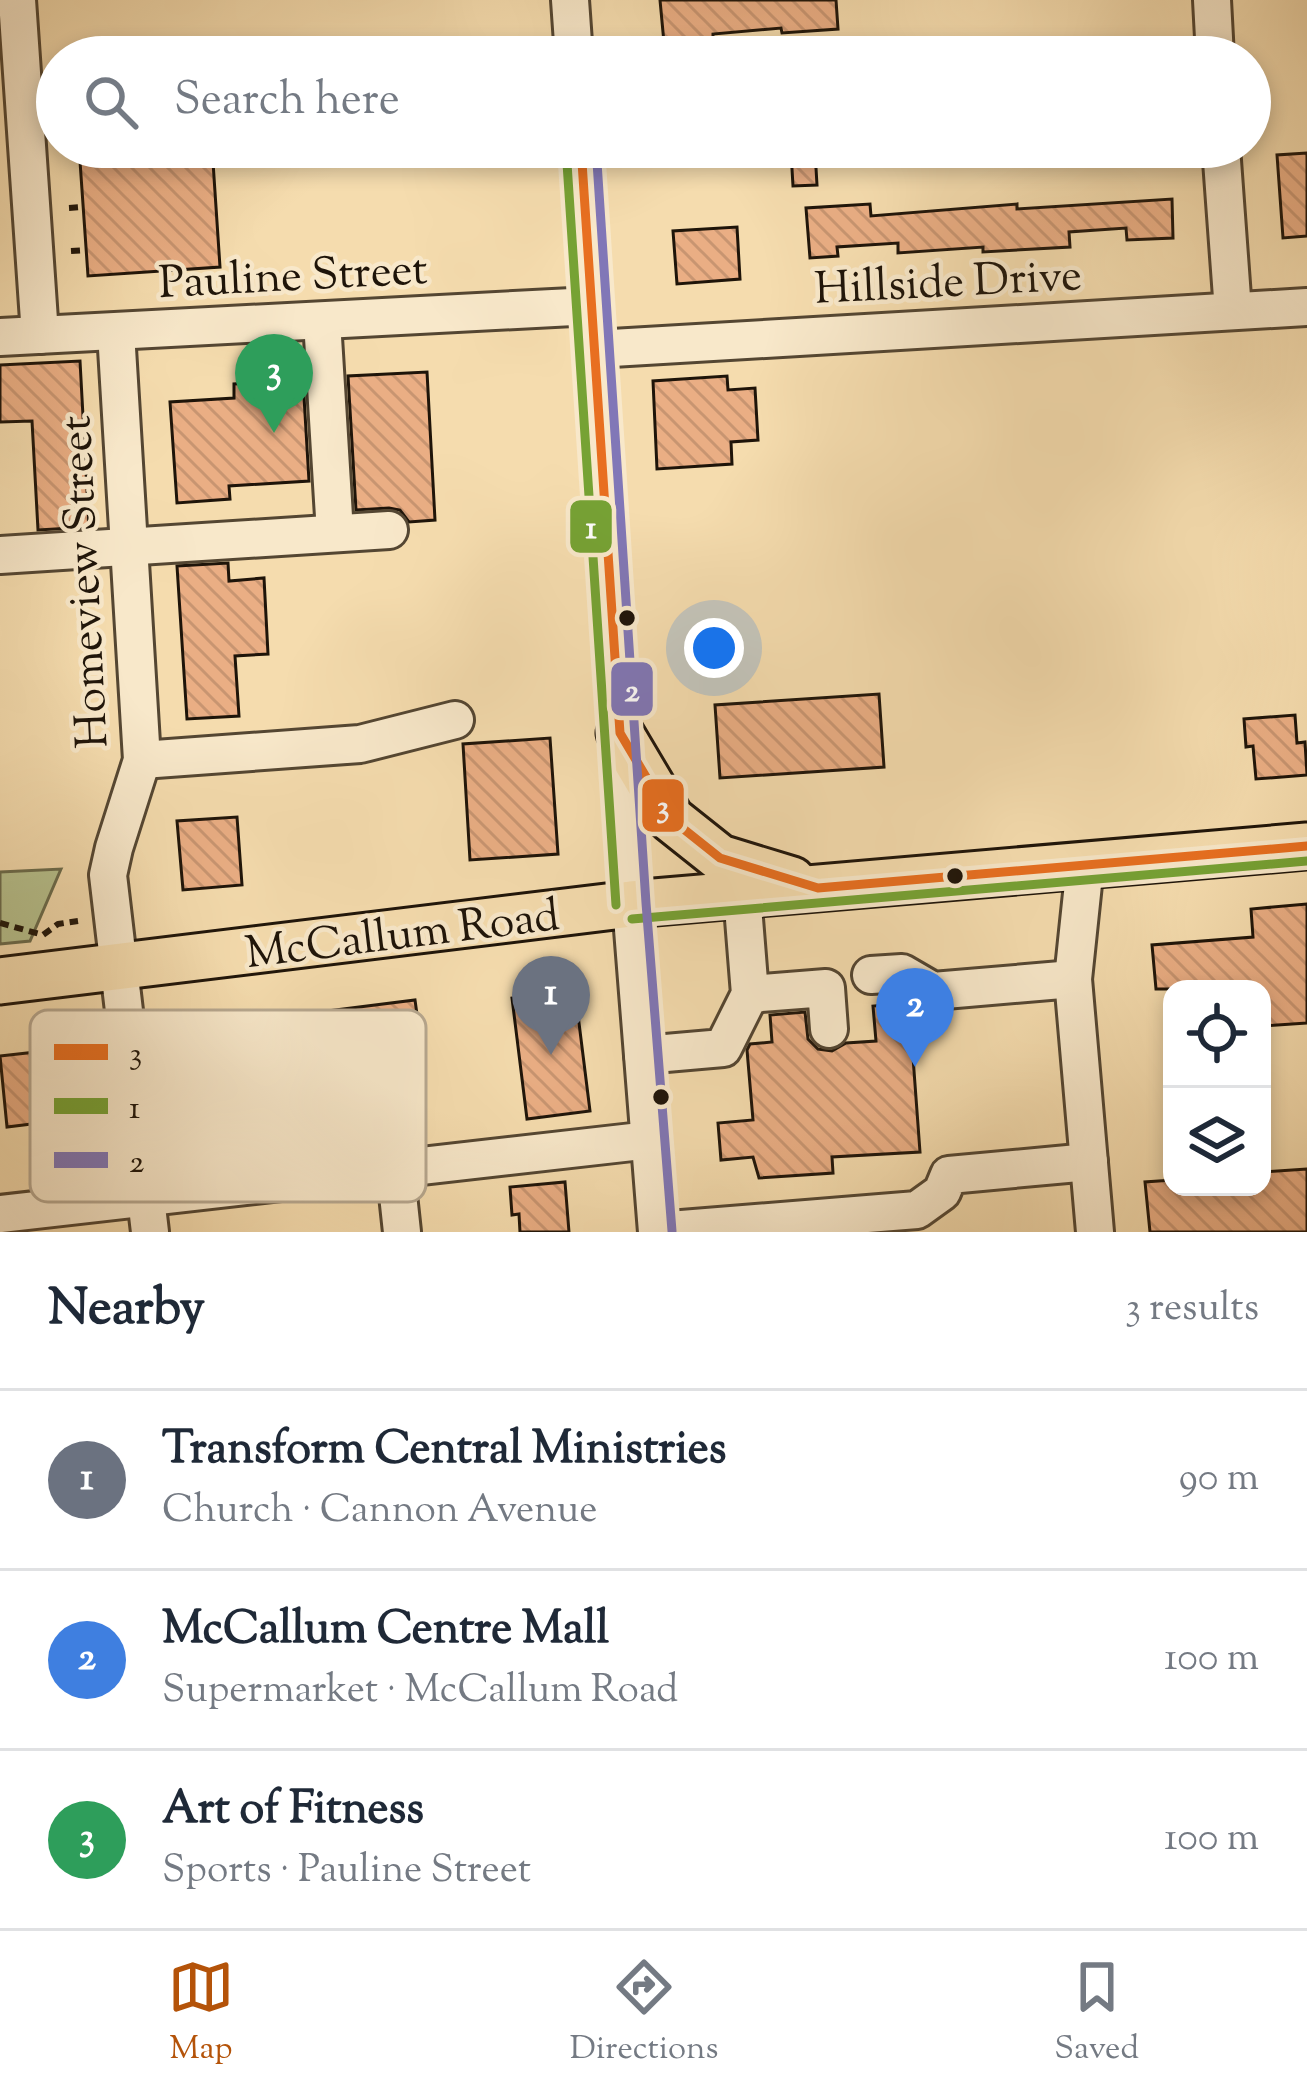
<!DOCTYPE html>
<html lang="en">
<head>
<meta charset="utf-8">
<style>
	body { margin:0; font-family:"Sorts Mill Goudy",serif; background:#f2f2f3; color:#1f2937 }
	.controls { position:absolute; right:36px; bottom:36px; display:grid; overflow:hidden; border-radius:24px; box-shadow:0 6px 18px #0003 }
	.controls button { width:108px; height:108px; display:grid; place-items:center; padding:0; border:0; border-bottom:3px solid #e0e1e3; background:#fff; color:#1f2937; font:60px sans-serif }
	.you { position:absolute; left:714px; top:648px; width:42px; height:42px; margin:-30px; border:9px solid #fff; border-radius:50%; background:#1a73e8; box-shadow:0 0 0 18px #1a73e833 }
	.badge { display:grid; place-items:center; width:78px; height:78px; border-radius:50%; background:#b45309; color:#fff; font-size:39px; font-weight:700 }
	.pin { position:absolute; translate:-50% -99px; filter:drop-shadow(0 3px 6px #0008) }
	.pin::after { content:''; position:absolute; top:63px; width:42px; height:36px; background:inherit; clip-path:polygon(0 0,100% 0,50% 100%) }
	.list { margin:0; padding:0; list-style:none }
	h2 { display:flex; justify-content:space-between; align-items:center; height:156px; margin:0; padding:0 48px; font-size:51px }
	h2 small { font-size:39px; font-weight:400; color:#747a83 }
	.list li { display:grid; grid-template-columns:78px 1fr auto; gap:36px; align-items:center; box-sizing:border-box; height:180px; padding:0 48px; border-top:3px solid #e0e1e3 }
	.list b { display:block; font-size:45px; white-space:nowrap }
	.list p { margin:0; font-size:39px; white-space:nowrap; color:#747a83 }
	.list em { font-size:39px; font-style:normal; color:#747a83 }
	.icon { flex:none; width:66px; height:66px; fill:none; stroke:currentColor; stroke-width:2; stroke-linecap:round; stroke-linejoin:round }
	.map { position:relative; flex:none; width:1307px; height:1232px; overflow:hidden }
	.search { position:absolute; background:#fff; box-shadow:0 6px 18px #0003; left:36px; right:36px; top:36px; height:132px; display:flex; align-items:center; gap:30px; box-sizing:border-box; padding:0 42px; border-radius:66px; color:#747a83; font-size:45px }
	.sheet { height:696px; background:#fff }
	nav { display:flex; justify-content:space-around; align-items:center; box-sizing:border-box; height:168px; border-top:3px solid #e0e1e3; background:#fff; font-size:33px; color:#747a83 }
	nav a { display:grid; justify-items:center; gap:6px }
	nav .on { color:#b45309 }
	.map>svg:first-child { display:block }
	.green { fill:#b7c28e; stroke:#6a6b4c; stroke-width:3 }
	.building { fill:url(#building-back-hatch); stroke:#1e1409; stroke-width:3 }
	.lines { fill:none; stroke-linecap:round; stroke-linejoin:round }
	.minor-casing { stroke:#544632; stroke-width:42 }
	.major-casing { stroke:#1e1409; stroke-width:51 }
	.path { stroke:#1e1409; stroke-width:6; stroke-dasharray:9 6; stroke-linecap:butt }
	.minor { stroke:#f8e8ca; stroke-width:36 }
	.major { stroke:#f5dcae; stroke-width:45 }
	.bus-1-casing { stroke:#f8e8ca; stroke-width:18 }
	.bus-2-casing { stroke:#f8e8ca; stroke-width:18 }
	.bus-3-casing { stroke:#f8e8ca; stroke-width:18 }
	.bus-1 { stroke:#e86f20; stroke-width:9 }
	.bus-2 { stroke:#76a234; stroke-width:9 }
	.bus-3 { stroke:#8177b7; stroke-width:9 }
	.bus-dot { fill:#1e1409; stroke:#f8e8ca; stroke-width:4.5 }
	.labels { text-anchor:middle; stroke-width:9; stroke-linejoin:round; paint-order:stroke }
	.street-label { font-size:45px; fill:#1e1409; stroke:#f8e8ca }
	.key { fill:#f8e8ca; stroke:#b7a890; stroke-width:3 }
	.key-label { font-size:33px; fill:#1e1409 }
	.line-badge { stroke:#f8e8ca; stroke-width:4.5 }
	.badge-label { font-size:33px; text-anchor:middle; font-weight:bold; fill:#fff }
</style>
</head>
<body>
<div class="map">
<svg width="1307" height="1232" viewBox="0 0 1307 1232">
	<defs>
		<pattern id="building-back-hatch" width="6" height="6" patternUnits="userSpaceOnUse" patternTransform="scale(3)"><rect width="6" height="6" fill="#eaae84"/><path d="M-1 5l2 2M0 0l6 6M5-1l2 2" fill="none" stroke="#c89571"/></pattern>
	</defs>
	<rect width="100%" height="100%" fill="#f5dcae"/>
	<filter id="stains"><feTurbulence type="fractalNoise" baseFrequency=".00167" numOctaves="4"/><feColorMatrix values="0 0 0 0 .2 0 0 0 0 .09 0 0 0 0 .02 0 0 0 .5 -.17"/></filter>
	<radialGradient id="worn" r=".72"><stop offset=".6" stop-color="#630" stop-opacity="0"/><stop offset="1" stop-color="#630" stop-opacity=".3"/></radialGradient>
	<polygon class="green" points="61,869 30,941 0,944 0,872"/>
	<g class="building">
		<polygon points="660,0 836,0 838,29 782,33 781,28 713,34 713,39 664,43"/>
		<polygon points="79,147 212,147 220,267 88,276"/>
		<polygon points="815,151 817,185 793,186 791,152"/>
		<polygon points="1307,153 1307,236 1283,238 1277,155"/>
		<polygon points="1172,199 1173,238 1127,240 1126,228 1069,232 1070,247 983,252 983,247 898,253 898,243 837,247 838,256 810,258 806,208 870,204 871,216 1017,204 1017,209"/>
		<polygon points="737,227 740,279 677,284 673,231"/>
		<polygon points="80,361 89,527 38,530 32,421 0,422 0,365"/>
		<polygon points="427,372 435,520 409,522 400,510 389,508 356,510 348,376"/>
		<polygon points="727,376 728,390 755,388 758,440 731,442 732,464 657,469 653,381"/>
		<polygon points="303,380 309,481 229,486 230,499 177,503 170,402 234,398 234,384"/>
		<polygon points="228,563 229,581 264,578 268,654 235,656 239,716 187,719 177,566"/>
		<polygon points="879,694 884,767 720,778 715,705"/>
		<polygon points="1295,715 1297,743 1305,742 1307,775 1256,779 1253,746 1246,747 1244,719"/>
		<polygon points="550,738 558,854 470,860 463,744"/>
		<polygon points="237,817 242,885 183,890 177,821"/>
		<polygon points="1307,904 1307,1023 1262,1026 1262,989 1156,989 1152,945 1253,937 1251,909"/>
		<polygon points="575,991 590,1111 527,1119 512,998"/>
		<polygon points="415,1000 423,1058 252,1082 255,1112 185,1121 174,1038 258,1028 256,1020"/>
		<polygon points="909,1003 920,1152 832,1157 833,1173 759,1178 753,1157 721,1160 718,1123 753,1120 747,1050 750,1044 772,1042 770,1015 805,1012 808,1039 818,1049 832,1051 846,1043 876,1041 873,1006"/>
		<polygon points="72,1048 80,1118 7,1127 0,1056"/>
		<polygon points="1307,1169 1307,1232 1150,1232 1145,1182 1172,1180 1172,1187 1262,1187 1262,1172"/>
		<polygon points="565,1182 569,1232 520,1232 519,1214 512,1215 510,1187"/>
	</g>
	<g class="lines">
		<defs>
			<g id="minor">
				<polyline points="17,0 40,335"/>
				<polyline points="570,0 574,57"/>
				<polyline points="1212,0 1215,57"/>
				<polyline points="581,147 631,904 657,1232"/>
				<polyline points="1221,147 1233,311"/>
				<polyline points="322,321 335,533"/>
				<polyline points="116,332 142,760 114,848 108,875 150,1232"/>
				<polyline points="0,337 592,306"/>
				<polyline points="595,349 1307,307"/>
				<polyline points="0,555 389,530"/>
				<polyline points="142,760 360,744 455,720"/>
				<polyline points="1085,865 1073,979 1095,1232"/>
				<polyline points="871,975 902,973 933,991 1073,979"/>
				<polyline points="750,994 826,988 829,1029"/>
				<polyline points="643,1055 723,1048 750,994 742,894"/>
				<polyline points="395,1167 402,1232"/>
				<polyline points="0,1214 650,1140"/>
				<polyline points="657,1231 917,1210 942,1192 949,1175 1089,1162"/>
			</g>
			<g id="major">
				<polyline points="620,733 671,819 720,858 792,880"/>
				<polyline points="0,981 631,904 1307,846"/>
			</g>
		</defs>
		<use href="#minor" class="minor-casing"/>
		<use href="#major" class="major-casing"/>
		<g class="path">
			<polyline points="69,208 83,207"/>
			<polyline points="71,251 86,250"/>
			<polyline points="0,923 43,935 58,924 78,921"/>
		</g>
		<use href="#minor" class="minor"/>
		<use href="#major" class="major"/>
		<defs>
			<polyline id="bus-1" points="581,147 620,733 671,819 720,858 818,888 1307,846"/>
			<g id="bus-2">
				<polyline points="566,148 616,905"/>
				<polyline points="632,919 1307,861"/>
			</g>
			<polyline id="bus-3" points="596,147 646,903 672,1231"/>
		</defs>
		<use href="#bus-1" class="bus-1-casing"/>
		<use href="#bus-2" class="bus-2-casing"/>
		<use href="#bus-3" class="bus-3-casing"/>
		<use href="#bus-1" class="bus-1"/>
		<use href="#bus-2" class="bus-2"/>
		<use href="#bus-3" class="bus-3"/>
	</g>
	<g class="bus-dot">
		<circle cx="627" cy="618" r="10"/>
		<circle cx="955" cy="876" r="10"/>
		<circle cx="661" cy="1097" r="10"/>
	</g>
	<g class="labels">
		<g class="street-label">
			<text transform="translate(293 274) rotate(-3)" y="16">Pauline Street</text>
			<text transform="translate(948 280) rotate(-3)" y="16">Hillside Drive</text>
			<text transform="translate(82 582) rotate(-93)" y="16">Homeview Street</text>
			<text transform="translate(402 932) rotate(-7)" y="16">McCallum Road</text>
		</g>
	</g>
	<rect x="30" y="1010" width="396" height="192" rx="18" class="key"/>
	<rect x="54" y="1044" width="54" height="16" fill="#e86f20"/>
	<rect x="54" y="1098" width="54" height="16" fill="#76a234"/>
	<rect x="54" y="1152" width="54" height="16" fill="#8177b7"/>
	<g class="key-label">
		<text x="129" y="1064">3</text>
		<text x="129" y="1118">1</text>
		<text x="129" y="1172">2</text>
	</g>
	<g class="line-badge">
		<rect x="568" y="498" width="46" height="57" rx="12" fill="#76a234"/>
		<rect x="609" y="660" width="46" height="58" rx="12" fill="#8177b7"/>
		<rect x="640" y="777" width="46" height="57" rx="12" fill="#e86f20"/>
	</g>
	<g class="badge-label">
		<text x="591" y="538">1</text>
		<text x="632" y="701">2</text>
		<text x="663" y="817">3</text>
	</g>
	<rect width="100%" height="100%" filter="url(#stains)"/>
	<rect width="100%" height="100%" fill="url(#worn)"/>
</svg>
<div class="controls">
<button><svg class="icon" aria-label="locate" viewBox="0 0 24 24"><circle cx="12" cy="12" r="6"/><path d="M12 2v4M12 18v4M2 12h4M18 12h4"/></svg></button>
<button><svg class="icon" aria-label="layers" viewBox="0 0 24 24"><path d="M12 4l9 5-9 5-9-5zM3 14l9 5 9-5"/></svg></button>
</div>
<div class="you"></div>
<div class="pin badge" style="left:551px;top:1055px;background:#6b7280">1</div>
<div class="pin badge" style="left:915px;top:1067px;background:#3f7fe0">2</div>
<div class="pin badge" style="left:274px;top:433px;background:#2e9e5b">3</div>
<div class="search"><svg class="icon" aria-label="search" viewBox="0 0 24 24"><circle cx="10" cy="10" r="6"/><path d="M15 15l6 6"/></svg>Search here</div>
</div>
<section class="sheet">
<h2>Nearby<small>3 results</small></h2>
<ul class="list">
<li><span class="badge" style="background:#6b7280">1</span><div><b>Transform Central Ministries</b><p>Church · Cannon Avenue</p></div><em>90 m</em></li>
<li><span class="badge" style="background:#3f7fe0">2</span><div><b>McCallum Centre Mall</b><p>Supermarket · McCallum Road</p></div><em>100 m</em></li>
<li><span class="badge" style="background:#2e9e5b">3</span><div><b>Art of Fitness</b><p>Sports · Pauline Street</p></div><em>100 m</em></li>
</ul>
</section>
<nav>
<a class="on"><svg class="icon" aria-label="map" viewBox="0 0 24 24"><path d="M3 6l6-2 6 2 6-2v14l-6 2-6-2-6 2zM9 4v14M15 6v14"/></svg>Map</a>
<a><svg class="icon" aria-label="directions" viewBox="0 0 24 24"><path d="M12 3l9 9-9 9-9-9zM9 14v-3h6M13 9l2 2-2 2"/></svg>Directions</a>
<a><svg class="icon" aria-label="saved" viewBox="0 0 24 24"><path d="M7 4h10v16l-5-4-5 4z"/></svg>Saved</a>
</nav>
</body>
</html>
